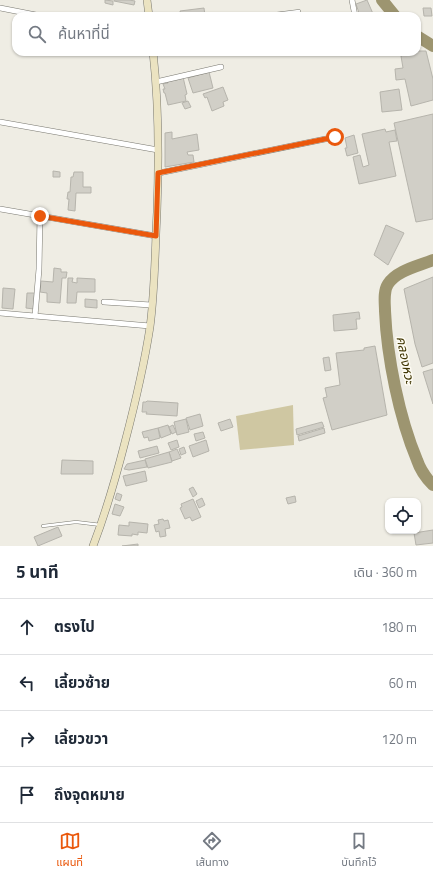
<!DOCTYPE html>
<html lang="th">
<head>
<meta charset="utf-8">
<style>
	body { margin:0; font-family:"Titillium Web","Noto Sans Thai",sans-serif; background:#f2f2f3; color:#1f2937 }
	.controls { position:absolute; right:12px; bottom:12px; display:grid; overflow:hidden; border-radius:8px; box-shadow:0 1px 3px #0004 }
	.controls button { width:36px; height:36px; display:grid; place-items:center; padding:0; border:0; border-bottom:1px solid #e0e1e3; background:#fff; color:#1f2937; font:20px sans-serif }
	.stop { position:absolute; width:12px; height:12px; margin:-9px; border:3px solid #ea580c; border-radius:50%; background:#fff }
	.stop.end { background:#ea580c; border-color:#fff; box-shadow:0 1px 4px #0008 }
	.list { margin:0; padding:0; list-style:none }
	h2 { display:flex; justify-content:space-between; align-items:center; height:52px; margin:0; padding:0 16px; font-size:17px }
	h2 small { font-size:13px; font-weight:400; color:#747a83 }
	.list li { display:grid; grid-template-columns:26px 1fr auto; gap:12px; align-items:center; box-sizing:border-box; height:56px; padding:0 16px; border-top:1px solid #e0e1e3 }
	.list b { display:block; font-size:15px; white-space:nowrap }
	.list em { font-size:13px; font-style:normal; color:#747a83 }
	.icon { flex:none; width:22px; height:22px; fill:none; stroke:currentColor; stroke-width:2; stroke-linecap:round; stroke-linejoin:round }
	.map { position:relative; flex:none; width:433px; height:546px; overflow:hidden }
	.search { position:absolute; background:#fff; box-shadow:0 1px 3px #0004; left:12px; right:12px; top:12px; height:44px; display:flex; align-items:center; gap:10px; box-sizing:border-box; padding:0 14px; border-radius:12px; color:#747a83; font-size:15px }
	.sheet { height:276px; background:#fff }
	nav { display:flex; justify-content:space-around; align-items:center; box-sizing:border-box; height:56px; border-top:1px solid #e0e1e3; background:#fff; font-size:11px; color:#747a83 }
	nav a { display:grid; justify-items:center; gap:2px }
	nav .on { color:#ea580c }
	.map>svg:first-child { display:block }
	.green { fill:#cfc7a2 }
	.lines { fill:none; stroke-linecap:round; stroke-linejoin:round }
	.river { stroke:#9d9570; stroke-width:12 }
	.building { fill:#d1cfc7; stroke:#b6b4ac }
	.lane-casing { stroke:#797870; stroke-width:3.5 }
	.street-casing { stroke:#797870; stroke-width:6 }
	.secondary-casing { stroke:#797870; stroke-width:8 }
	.lane { stroke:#fff; stroke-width:2.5 }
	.street { stroke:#fff; stroke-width:5 }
	.secondary { stroke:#ebe3c1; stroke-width:7 }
	.route { stroke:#ea580c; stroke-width:5 }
	.labels { text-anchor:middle; stroke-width:3; stroke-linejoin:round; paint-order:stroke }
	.water-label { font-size:13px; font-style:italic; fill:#403603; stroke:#fdfbf2 }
</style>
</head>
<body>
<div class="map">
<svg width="433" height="546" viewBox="0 0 433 546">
	<rect width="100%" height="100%" fill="#efede4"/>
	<polygon class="green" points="293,405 294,445 240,450 236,416"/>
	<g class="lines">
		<g class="river">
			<polyline points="382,0 395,16"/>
			<polyline points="417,36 433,46"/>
			<path d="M 433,260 C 419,266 397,270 388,284 C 383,292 385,303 385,311 C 387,357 399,417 417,460 C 420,469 426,478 433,485"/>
		</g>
	</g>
	<g class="building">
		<polygon points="105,0 113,1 113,5 105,3"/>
		<polygon points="114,0 129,0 135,1 134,5 114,1"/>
		<polygon points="367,0 374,16 360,16 356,4"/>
		<polygon points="204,8 205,16 181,16 180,11"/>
		<polygon points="423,8 431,8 432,16 424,16"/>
		<polygon points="171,13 171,16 162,16 161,14"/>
		<polygon points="417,51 426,51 433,79 433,100 411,106 405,79 396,80 395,69 403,68 401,56 410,52 417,52"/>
		<polygon points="209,72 213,88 193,93 188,78"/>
		<polygon points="183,77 187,94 185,95 186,101 168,105 165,93 164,93 163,89 165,89 163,84 168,83 167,81"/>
		<polygon points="223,87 228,100 223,102 224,106 212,111 207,97 205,98 203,94"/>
		<polygon points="399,89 402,110 382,112 380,92"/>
		<polygon points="188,101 191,107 185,109 182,103"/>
		<polygon points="433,114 433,219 416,222 394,123"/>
		<polygon points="385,129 386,132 395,130 397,141 389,142 396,176 359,184 353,157 360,155 363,167 369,165 362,134"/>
		<polygon points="172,132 172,139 197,134 199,150 187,152 188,155 193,155 194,162 165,167 165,133"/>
		<polygon points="354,135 358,153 347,156 345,148 347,148 345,138"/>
		<polygon points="53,171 60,172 60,177 53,177"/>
		<polygon points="74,172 83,172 83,187 91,187 91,193 76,193 75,211 68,210 69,199 67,199 68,192 70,192 71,177 73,177"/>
		<polygon points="386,225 404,233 388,265 374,255"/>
		<polygon points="54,268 61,269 61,272 67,272 66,278 62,278 60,303 47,302 47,293 40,292 41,281 53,282"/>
		<polygon points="433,277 433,363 422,367 415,344 404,289"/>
		<polygon points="68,278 73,278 72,282 77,283 77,278 95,279 95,292 77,292 76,303 67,303"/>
		<polygon points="3,288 15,289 13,309 2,308"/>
		<polygon points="27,293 35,293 34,309 26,308"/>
		<polygon points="85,299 97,300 97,308 85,307"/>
		<polygon points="359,312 360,319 356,319 357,329 334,331 333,315"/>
		<polygon points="375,346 387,415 332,430 323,398 327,397 325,388 340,385 336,353 364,350 364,348"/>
		<polygon points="329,357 331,370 325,371 323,358"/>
		<polygon points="433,369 433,404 423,372"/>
		<polygon points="147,401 178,403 177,416 146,414 147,412 142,412 143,402 146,402"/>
		<polygon points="200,414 203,426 190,430 186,418"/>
		<polygon points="186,419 189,432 177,435 174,422"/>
		<polygon points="230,419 233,427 221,431 218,423"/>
		<polygon points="322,422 324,427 297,435 296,429"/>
		<polygon points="168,425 171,434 161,438 158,428"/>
		<polygon points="173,425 176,432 172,434 169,427"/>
		<polygon points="158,428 160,438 149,441 148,437 144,438 142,432"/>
		<polygon points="324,428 325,433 299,441 298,436"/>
		<polygon points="203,432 205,438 196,441 194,434"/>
		<polygon points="177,440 179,447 171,450 168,443"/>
		<polygon points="206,440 209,451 193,457 189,446"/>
		<polygon points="157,446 159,453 140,458 138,451"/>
		<polygon points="184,447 186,453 181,455 179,449"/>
		<polygon points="177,449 181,458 172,461 169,452"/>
		<polygon points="169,452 172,462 148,468 145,459"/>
		<polygon points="62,460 93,461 93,474 61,474"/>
		<polygon points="145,460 147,467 129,470 124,469 127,464"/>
		<polygon points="145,471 147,481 126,486 123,476"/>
		<polygon points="193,487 197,494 193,497 189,489"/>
		<polygon points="117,493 122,495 120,501 115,499"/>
		<polygon points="295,496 296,502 288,504 286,498"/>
		<polygon points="202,498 205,505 199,508 196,501"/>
		<polygon points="193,499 201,517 192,521 190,517 185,519 180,508 182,507 181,504"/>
		<polygon points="115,504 124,507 120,516 112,514"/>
		<polygon points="163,519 164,521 168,520 170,528 165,529 166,536 160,537 159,531 156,532 154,525 159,524 158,520"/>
		<polygon points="129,522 148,524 147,533 138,532 138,535 132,534 132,536 118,535 119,525 129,526"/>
		<polygon points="58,527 62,536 38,546 34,537"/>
		<polygon points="433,530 433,543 416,545 414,533"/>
		<polygon points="138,544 138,546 122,546"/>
	</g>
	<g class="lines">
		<defs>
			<g id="lane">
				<polyline points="259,16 299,11"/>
				<polyline points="43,526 76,522 101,525"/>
			</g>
			<g id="street">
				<polyline points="352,0 355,16"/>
				<polyline points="0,8 41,16"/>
				<polyline points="156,82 221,67"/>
				<polyline points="0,122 158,150"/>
				<polyline points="159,173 335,137"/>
				<polyline points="0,209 156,236"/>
				<polyline points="104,302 151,305"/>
				<polyline points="0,313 150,326"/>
				<polyline points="35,316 39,269 40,216"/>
			</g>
			<g id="secondary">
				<polyline points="147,0 149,16"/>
				<path d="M 93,546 C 106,512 116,477 125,442 C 135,404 144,366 150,327 C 155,289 155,250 157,212 C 159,159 159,105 153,52"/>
			</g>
		</defs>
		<use href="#lane" class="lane-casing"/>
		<use href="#street" class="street-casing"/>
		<use href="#secondary" class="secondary-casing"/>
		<use href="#lane" class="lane"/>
		<use href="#street" class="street"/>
		<use href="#secondary" class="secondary"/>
	</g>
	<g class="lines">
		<polyline class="route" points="40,216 156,236 158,173 335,137"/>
	</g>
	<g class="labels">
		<g class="water-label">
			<text transform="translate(406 360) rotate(79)" y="5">คลองหวะ</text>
		</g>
	</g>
</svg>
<div class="controls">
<button><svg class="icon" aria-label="locate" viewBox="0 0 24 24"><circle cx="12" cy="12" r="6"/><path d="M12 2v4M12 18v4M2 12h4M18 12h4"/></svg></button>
</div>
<div class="stop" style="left:335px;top:137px"></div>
<div class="stop end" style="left:40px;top:216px"></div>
<div class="search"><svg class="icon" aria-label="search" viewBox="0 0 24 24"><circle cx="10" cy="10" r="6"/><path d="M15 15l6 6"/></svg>ค้นหาที่นี่</div>
</div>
<section class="sheet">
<h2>5 นาที<small>เดิน · 360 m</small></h2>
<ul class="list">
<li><svg class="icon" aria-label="ahead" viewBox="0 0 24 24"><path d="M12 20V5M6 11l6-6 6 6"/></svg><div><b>ตรงไป</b></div><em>180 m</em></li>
<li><svg class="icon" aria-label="left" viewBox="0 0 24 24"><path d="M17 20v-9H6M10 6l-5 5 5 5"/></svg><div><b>เลี้ยวซ้าย</b></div><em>60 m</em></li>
<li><svg class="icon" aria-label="right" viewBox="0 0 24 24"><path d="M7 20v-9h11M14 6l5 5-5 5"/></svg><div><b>เลี้ยวขวา</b></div><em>120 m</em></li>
<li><svg class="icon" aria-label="arrive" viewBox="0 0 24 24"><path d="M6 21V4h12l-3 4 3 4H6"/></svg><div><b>ถึงจุดหมาย</b></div></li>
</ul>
</section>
<nav>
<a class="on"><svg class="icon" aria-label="map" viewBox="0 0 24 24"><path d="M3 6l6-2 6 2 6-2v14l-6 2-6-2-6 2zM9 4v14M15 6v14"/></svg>แผนที่</a>
<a><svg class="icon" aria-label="directions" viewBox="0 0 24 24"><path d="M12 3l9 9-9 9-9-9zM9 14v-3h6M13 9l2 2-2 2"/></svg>เส้นทาง</a>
<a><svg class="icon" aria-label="saved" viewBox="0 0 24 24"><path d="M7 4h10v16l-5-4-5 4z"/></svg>บันทึกไว้</a>
</nav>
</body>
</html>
